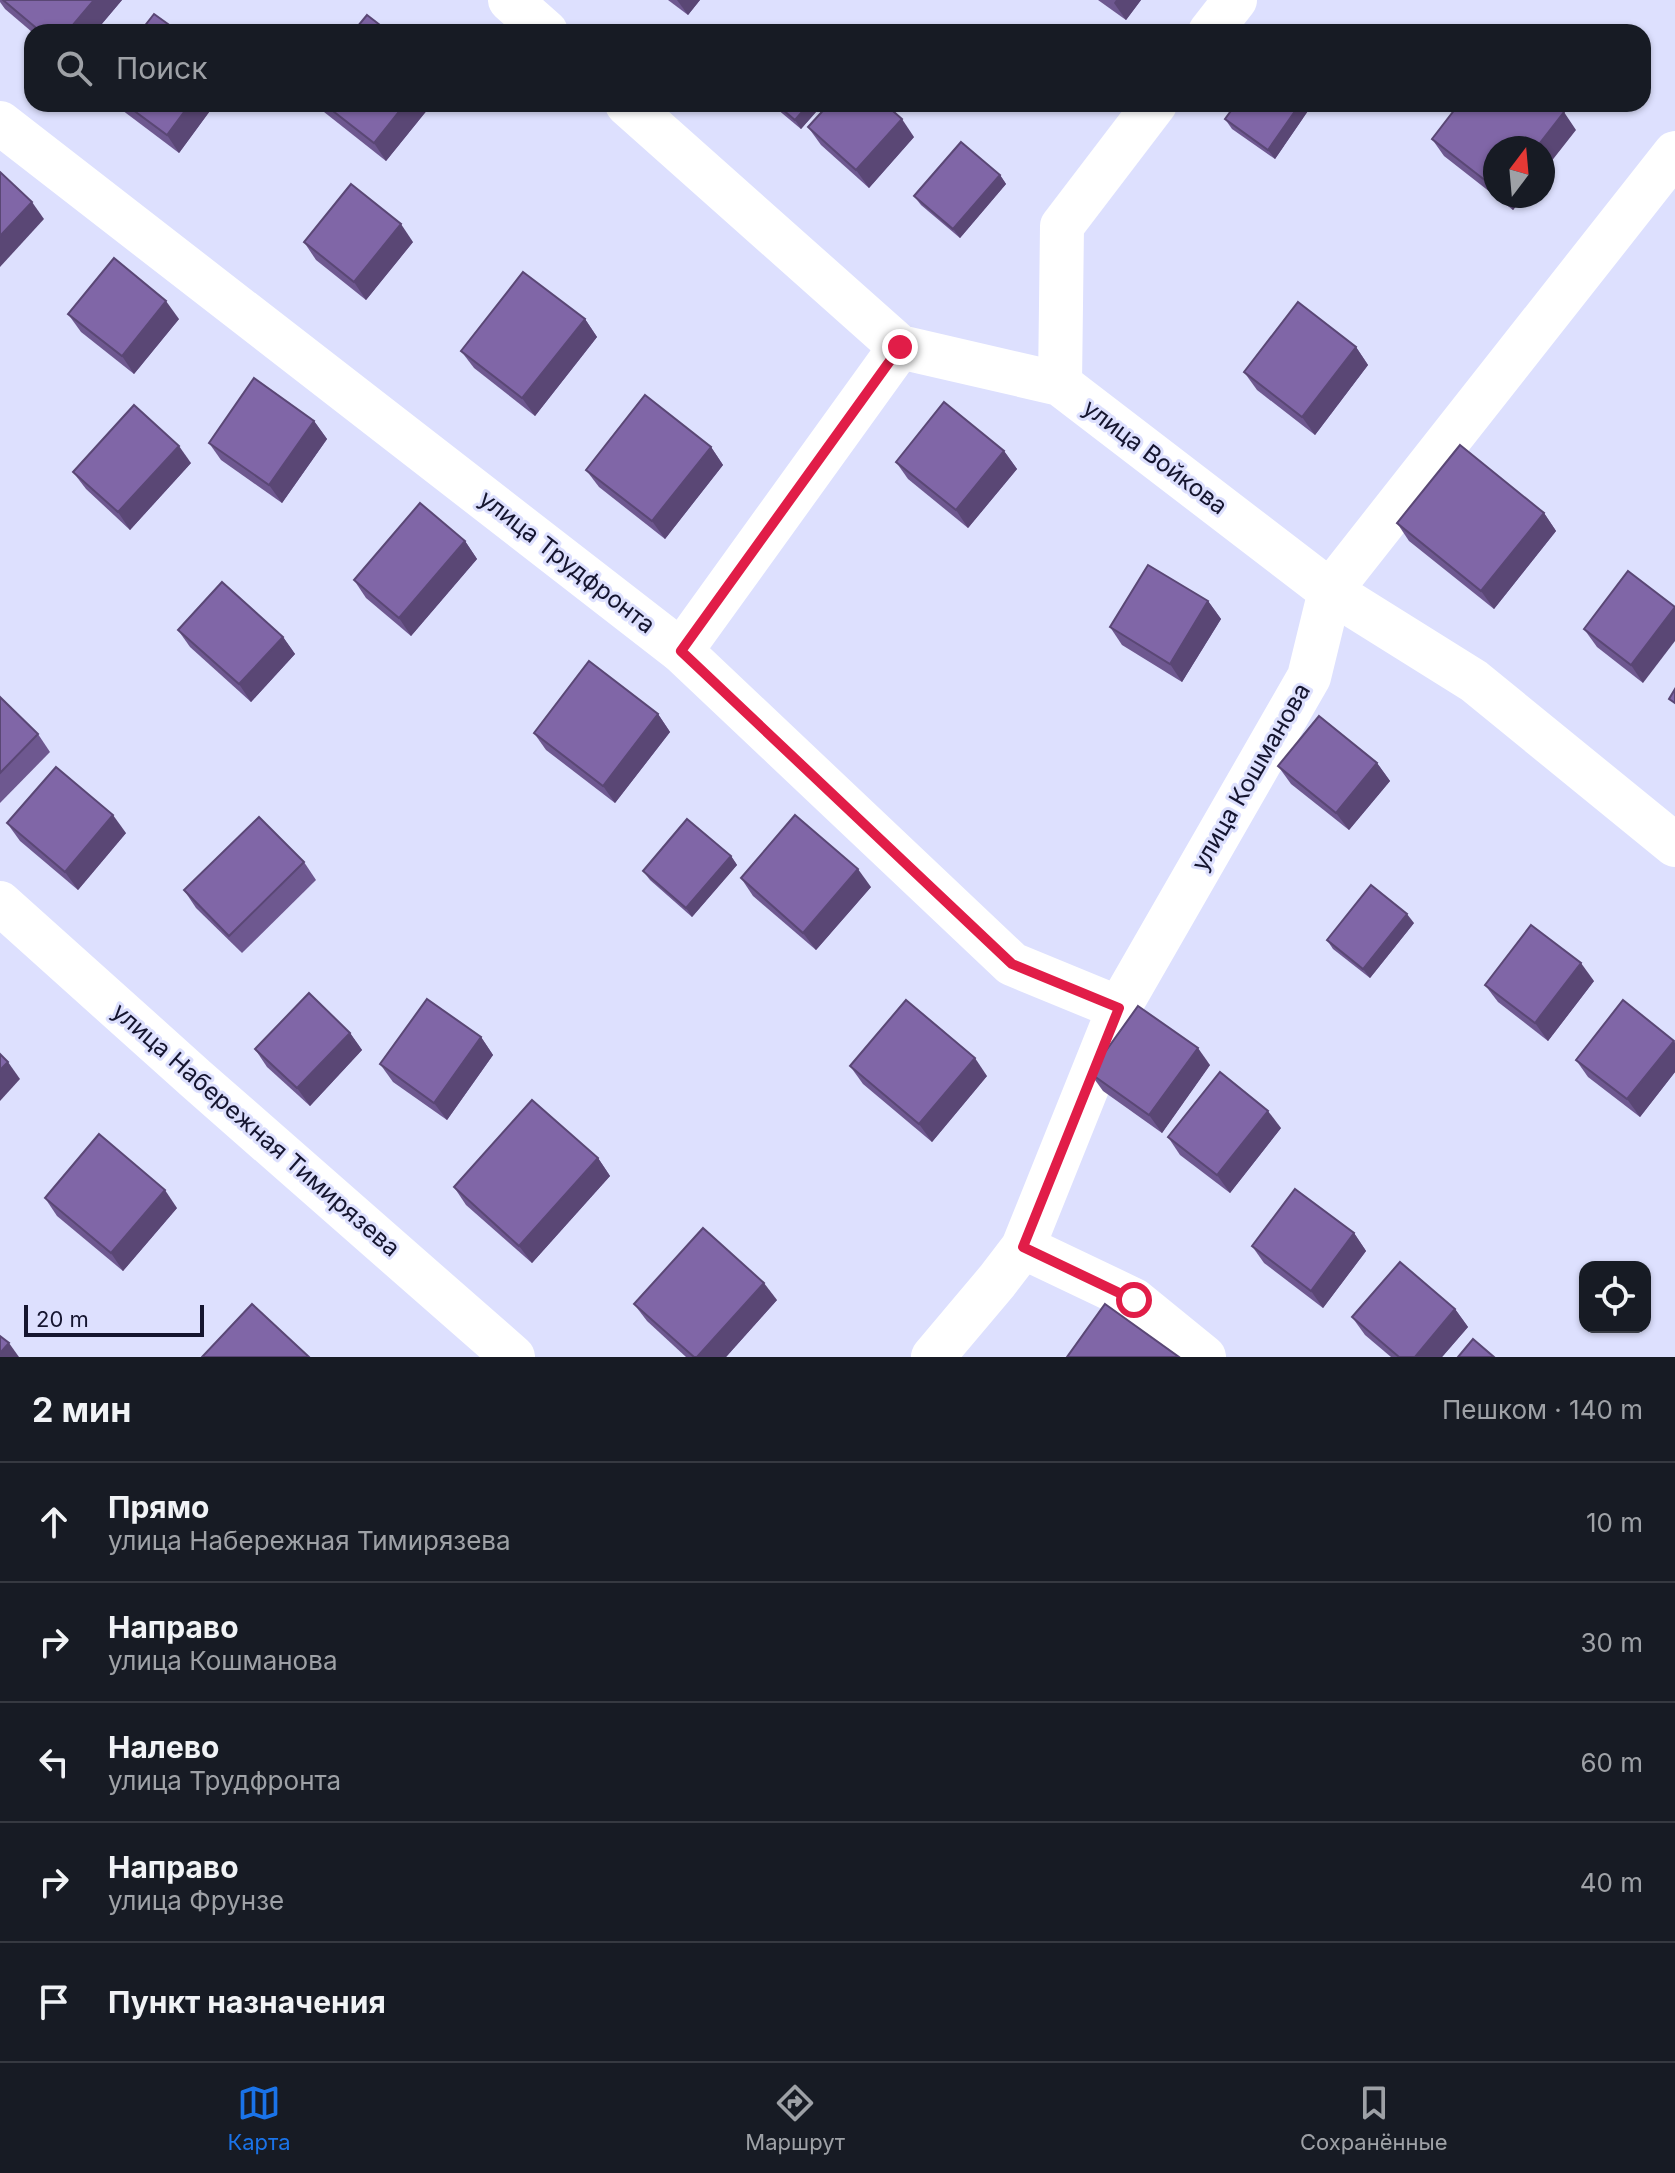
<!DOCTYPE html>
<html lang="ru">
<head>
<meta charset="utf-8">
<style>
	body { margin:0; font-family:Inter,sans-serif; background:#242831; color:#f1f3f6 }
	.controls { position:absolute; right:24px; bottom:24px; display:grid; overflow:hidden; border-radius:16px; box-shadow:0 2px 6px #0004 }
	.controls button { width:72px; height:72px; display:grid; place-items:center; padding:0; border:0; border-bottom:2px solid #363941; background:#171b24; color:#f1f3f6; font:40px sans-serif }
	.compass { position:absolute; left:1483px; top:136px; width:72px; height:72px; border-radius:50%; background:#171b24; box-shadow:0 2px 6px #0004; rotate:16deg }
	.scale { position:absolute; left:24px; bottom:20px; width:180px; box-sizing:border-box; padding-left:8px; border:4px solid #15152f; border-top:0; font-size:22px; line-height:28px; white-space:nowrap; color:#15152f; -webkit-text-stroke:6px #dde0fe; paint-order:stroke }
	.stop { position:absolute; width:24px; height:24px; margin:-18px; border:6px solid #e11d48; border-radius:50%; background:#fff }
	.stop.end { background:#e11d48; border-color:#fff; box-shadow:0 2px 8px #0008 }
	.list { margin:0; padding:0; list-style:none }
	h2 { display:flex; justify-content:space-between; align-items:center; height:104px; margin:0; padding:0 32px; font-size:34px }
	h2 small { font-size:26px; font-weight:400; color:#9ea1a6 }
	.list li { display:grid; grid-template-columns:52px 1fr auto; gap:24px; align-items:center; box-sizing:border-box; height:120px; padding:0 32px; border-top:2px solid #363941 }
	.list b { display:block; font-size:30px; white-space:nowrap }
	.list p { margin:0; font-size:26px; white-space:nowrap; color:#9ea1a6 }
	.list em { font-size:26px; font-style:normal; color:#9ea1a6 }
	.icon { flex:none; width:44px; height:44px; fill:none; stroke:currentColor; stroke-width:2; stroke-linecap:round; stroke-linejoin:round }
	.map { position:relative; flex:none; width:1675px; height:1357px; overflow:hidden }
	.search { position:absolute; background:#171b24; box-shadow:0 2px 6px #0004; left:24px; right:24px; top:24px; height:88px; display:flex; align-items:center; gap:20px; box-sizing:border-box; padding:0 28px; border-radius:24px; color:#9ea1a6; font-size:30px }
	.sheet { height:704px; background:#171b24 }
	nav { display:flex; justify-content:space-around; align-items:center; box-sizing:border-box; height:112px; border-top:2px solid #363941; background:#171b24; font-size:22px; color:#9ea1a6 }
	nav a { display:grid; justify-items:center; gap:4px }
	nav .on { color:#1a73e8 }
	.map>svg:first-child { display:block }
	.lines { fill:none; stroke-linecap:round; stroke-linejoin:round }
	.street { stroke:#fff; stroke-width:44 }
	.wall { fill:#6e5890 }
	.shaded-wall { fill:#5a4775 }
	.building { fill:#8066a7; stroke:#5a4775; stroke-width:2 }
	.route { stroke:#e11d48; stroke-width:10 }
	.labels { text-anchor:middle; stroke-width:6; stroke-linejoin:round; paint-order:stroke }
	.street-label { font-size:24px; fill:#15152f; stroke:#dde0fe }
</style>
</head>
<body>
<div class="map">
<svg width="1675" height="1357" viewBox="0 0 1675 1357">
	<rect width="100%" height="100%" fill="#dde0fe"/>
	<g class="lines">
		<g class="street">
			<polyline points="510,0 546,32"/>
			<polyline points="1210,32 1235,0"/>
			<polyline points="627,104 900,347 1060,384 1330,591 1474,681 1675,845"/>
			<polyline points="0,123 681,651 1012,964 1119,1008"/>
			<polyline points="1060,384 1062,226 1155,104"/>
			<polyline points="681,651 900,347"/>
			<polyline points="0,903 196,1079 513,1357"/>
			<polyline points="1023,1247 1134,1300 1204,1357"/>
			<polyline points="933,1357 997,1281 1023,1247 1119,1008 1309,677 1330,591 1675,153"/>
		</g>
	</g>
	<g class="wall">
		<polygon points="0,0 122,0 95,32 32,32 5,9 0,2"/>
		<polygon points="668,0 700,0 688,15"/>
		<polygon points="1098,0 1141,0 1126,20"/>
		<polygon points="114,104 215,104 179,153"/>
		<polygon points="317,104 432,104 386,161 319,108"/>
		<polygon points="771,104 823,104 801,129"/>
		<polygon points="1312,105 1275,159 1232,129 1225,119"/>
		<polygon points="808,127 914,137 869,188 821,145"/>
		<polygon points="1576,130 1495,148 1495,196 1524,196 1513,210 1444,156 1432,139"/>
		<polygon points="1000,175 1006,184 960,238 921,205 914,196"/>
		<polygon points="304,242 413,242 366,300 316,260"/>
		<polygon points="68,314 179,319 134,374 81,332"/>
		<polygon points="585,319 597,337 535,416 474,368 461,351"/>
		<polygon points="1356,347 1368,365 1315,435 1257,390 1244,372"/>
		<polygon points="314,421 327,439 282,503 221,460 209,443"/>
		<polygon points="711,447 723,465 665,539 599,487 586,470"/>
		<polygon points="1004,451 1017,469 968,528 908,479 896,462"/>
		<polygon points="191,463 130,530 86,489 73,472"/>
		<polygon points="1544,513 1556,531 1494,609 1409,541 1397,523"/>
		<polygon points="465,541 477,559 411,636 366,598 354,580"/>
		<polygon points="1628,571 1643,683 1597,647 1584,629"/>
		<polygon points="1208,601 1221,619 1182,682 1122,645 1110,627"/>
		<polygon points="178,630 283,637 295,654 251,702 190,647"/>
		<polygon points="0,697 38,734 50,752 0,803"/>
		<polygon points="658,714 670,732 615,803 546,750 534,733"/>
		<polygon points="1377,763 1390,781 1349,830 1291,784 1278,766"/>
		<polygon points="7,823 126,833 78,890 20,841"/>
		<polygon points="731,856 737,865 692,917 650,880 643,871"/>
		<polygon points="304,862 316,880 242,953 196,908 184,890"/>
		<polygon points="741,878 871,887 816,950 753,896"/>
		<polygon points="1414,923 1370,978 1333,949 1327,940"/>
		<polygon points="1594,981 1548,1041 1498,1002 1485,985"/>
		<polygon points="350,1033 362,1050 310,1106 267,1067 255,1049"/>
		<polygon points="481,1037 493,1055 447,1120 393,1082 380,1064"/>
		<polygon points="1674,1041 1675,1043 1675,1072 1640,1117 1588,1077 1576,1060"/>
		<polygon points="1210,1065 1162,1133 1103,1091 1090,1073"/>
		<polygon points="850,1066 987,1076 932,1142 863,1084"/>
		<polygon points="1281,1128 1230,1193 1180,1155 1168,1137"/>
		<polygon points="598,1158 610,1176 532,1263 466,1205 454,1187"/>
		<polygon points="45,1198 177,1208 123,1271 57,1216"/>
		<polygon points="1354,1233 1366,1251 1323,1308 1264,1263 1252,1246"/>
		<polygon points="777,1300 726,1357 686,1357 647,1321 634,1304"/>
		<polygon points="1455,1309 1468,1327 1442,1357 1391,1357 1365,1335 1352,1317"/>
	</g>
	<g class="shaded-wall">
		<polygon points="94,0 122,0 95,32 67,32"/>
		<polygon points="677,0 700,0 688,15"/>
		<polygon points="1116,0 1141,0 1126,20 1114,3"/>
		<polygon points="190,104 215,104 179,153 167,135"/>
		<polygon points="405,104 432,104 386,161 374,143"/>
		<polygon points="809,104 823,104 801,129 795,120"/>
		<polygon points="1300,104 1312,104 1312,105 1275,159 1268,150"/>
		<polygon points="1564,112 1576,130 1543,172 1543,148 1536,148"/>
		<polygon points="902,119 914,137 869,188 856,170"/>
		<polygon points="1000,175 1006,184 960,238 953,229"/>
		<polygon points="1503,196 1524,196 1513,210"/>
		<polygon points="32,202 44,219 0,267 0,236"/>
		<polygon points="401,224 413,242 366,300 354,282"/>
		<polygon points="166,301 179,319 134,374 122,356"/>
		<polygon points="585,319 597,337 535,416 522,398"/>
		<polygon points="1356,347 1368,365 1315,435 1302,417"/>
		<polygon points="314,421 327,439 282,503 269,485"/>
		<polygon points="179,446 191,463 130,530 118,512"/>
		<polygon points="711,447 723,465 665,539 652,521"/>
		<polygon points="1004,451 1017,469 968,528 956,510"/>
		<polygon points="1544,513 1556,531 1494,609 1481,591"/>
		<polygon points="465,541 477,559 411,636 399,618"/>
		<polygon points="1208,601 1221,619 1182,682 1170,664"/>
		<polygon points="1675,607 1675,641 1643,683 1631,665"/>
		<polygon points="283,637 295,654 251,702 239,684"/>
		<polygon points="658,714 670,732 615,803 603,786"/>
		<polygon points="1377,763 1390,781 1349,830 1336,813"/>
		<polygon points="113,815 126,833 78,890 65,872"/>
		<polygon points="731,856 737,865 692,917 686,908"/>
		<polygon points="858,869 871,887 816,950 803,933"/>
		<polygon points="1407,914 1414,923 1370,978 1363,969"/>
		<polygon points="1581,963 1594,981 1548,1041 1535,1023"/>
		<polygon points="350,1033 362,1050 310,1106 297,1088"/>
		<polygon points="481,1037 493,1055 447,1120 434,1103"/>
		<polygon points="1674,1041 1675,1043 1675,1072 1640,1117 1627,1099"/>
		<polygon points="1198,1048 1210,1065 1162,1133 1149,1115"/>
		<polygon points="975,1058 987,1076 932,1142 919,1124"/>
		<polygon points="8,1062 20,1079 0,1101 0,1070"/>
		<polygon points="1268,1111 1281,1128 1230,1193 1217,1175"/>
		<polygon points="598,1158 610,1176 532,1263 519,1246"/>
		<polygon points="165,1190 177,1208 123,1271 111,1253"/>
		<polygon points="1354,1233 1366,1251 1323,1308 1311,1291"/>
		<polygon points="764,1283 777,1300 726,1357 697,1357"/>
		<polygon points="1455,1309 1468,1327 1442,1357 1415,1357"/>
		<polygon points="9,1343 19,1357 0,1357 0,1353"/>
	</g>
	<g class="building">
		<polygon points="3,0 94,0 67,32 41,32"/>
		<polygon points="154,14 179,32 140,32"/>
		<polygon points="367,15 389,32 353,32"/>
		<polygon points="125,104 190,104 167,135"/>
		<polygon points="324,104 405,104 374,143"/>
		<polygon points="776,104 809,104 795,120"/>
		<polygon points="829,104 885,104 902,119 856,170 808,127"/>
		<polygon points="1236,104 1300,104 1268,150 1225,119"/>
		<polygon points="1459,104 1554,104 1564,112 1536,148 1495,148 1495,188 1432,139"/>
		<polygon points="961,142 1000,175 953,229 914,196"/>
		<polygon points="0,172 32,202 0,236"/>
		<polygon points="351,184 401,224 354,282 304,242"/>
		<polygon points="114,258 166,301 122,356 68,314"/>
		<polygon points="523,272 585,319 522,398 461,351"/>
		<polygon points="1298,302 1356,347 1302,417 1244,372"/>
		<polygon points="254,378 314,421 269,485 209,443"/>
		<polygon points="645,395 711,447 652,521 586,470"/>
		<polygon points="944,402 1004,451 956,510 896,462"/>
		<polygon points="134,405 179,446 118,512 73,472"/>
		<polygon points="1460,445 1544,513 1481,591 1397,523"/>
		<polygon points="420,503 465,541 399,618 354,580"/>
		<polygon points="1148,565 1208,601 1170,664 1110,627"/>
		<polygon points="1628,571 1675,607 1631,665 1584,629"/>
		<polygon points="222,582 283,637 239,684 178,630"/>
		<polygon points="589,661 658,714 603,786 534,733"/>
		<polygon points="1675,689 1675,703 1669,699"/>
		<polygon points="0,697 38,734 0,773"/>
		<polygon points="1319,716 1377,763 1336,813 1278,766"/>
		<polygon points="56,767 113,815 65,872 7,823"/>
		<polygon points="795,815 858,869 803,933 741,878"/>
		<polygon points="259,817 304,862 229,936 184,890"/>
		<polygon points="687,819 731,856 686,908 643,871"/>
		<polygon points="1371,885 1407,914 1363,969 1327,940"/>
		<polygon points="1531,925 1581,963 1535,1023 1485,985"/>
		<polygon points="309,993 350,1033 297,1088 255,1049"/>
		<polygon points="427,999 481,1037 434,1103 380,1064"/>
		<polygon points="906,1000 975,1058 919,1124 850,1066"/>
		<polygon points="1623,1000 1674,1041 1627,1099 1576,1060"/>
		<polygon points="1138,1006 1198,1048 1149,1115 1090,1073"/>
		<polygon points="0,1054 8,1062 0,1070"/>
		<polygon points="1220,1072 1268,1111 1217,1175 1168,1137"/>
		<polygon points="532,1100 598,1158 519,1246 454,1187"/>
		<polygon points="99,1134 165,1190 111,1253 45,1198"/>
		<polygon points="1295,1189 1354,1233 1311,1291 1252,1246"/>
		<polygon points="703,1228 764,1283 697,1357 694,1357 634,1304"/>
		<polygon points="1400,1262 1455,1309 1415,1357 1399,1357 1352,1317"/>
		<polygon points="252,1304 309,1357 202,1357"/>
		<polygon points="1105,1304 1179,1357 1067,1357"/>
		<polygon points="0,1336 9,1343 0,1353"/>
		<polygon points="1473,1339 1494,1357 1458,1357"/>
	</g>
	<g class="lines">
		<polyline class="route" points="900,347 681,651 1012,964 1119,1008 1023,1247 1134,1300"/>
	</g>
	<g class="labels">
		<g class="street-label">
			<text transform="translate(1155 457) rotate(37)" y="8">улица Войкова</text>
			<text transform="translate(567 562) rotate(38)" y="8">улица Трудфронта</text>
			<text transform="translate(1251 777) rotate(-60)" y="8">улица Кошманова</text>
			<text transform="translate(256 1130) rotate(41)" y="8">улица Набережная Тимирязева</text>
		</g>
	</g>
</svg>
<div class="controls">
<button><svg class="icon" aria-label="locate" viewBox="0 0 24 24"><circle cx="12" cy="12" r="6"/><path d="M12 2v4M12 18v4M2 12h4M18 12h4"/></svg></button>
</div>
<svg class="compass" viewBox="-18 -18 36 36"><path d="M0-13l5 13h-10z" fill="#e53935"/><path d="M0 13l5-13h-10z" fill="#9ea1a6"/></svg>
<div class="scale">20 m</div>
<div class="stop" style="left:1134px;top:1300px"></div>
<div class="stop end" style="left:900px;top:347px"></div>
<div class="search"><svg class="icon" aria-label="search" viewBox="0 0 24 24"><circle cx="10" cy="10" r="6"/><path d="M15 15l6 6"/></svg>Поиск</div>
</div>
<section class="sheet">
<h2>2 мин<small>Пешком · 140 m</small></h2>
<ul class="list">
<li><svg class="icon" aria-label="ahead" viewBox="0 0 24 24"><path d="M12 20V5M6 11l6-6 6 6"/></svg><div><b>Прямо</b><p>улица Набережная Тимирязева</p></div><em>10 m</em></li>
<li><svg class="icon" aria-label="right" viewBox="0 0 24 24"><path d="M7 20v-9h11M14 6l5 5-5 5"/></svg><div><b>Направо</b><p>улица Кошманова</p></div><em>30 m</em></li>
<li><svg class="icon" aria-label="left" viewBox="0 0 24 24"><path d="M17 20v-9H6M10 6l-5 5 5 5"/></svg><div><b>Налево</b><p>улица Трудфронта</p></div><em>60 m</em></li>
<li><svg class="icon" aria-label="right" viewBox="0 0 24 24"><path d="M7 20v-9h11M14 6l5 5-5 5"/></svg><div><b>Направо</b><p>улица Фрунзе</p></div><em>40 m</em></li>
<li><svg class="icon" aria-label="arrive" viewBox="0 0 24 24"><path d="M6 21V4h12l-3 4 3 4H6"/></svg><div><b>Пункт назначения</b></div></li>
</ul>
</section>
<nav>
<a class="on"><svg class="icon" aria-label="map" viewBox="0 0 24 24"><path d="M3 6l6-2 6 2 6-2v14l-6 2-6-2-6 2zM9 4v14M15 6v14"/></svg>Карта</a>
<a><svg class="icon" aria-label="directions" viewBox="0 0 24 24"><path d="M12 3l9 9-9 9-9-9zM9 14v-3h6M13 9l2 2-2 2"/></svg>Маршрут</a>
<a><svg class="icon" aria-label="saved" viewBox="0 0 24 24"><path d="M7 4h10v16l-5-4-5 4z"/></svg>Сохранённые</a>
</nav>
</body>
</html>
